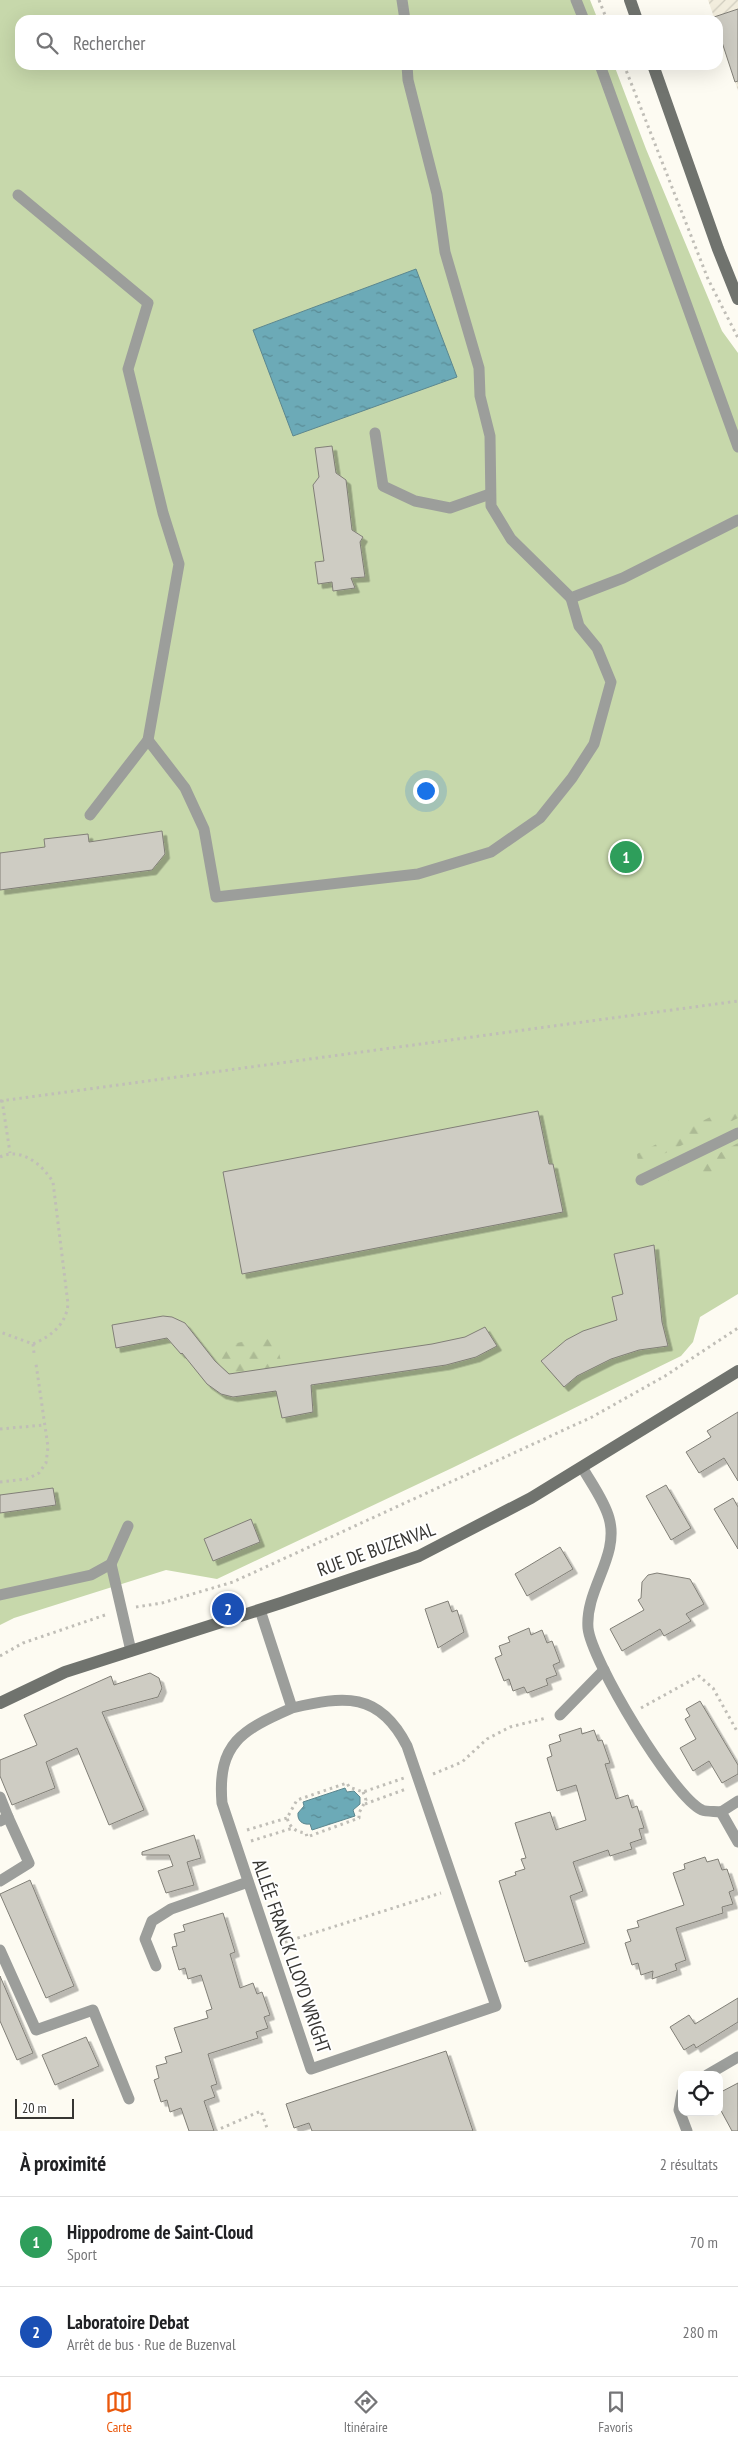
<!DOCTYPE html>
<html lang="fr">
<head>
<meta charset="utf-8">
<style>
	body { margin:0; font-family:"PT Sans Narrow",sans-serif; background:#f2f2f2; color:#202124 }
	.controls { position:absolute; right:15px; bottom:15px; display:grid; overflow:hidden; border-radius:10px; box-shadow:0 5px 20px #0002 }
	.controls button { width:45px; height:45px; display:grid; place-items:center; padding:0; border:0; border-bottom:1px solid #e0e0e0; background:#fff; color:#202124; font:25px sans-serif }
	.scale { position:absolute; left:15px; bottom:12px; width:59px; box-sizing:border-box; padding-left:5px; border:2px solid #373633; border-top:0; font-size:14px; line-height:18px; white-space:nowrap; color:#373633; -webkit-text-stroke:4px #fff; paint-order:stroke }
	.you { position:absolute; left:425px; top:790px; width:18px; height:18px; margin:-12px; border:4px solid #fff; border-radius:50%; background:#1a73e8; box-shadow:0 0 0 8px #1a73e833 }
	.badge { display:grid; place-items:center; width:32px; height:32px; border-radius:50%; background:#ea580c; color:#fff; font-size:16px; font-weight:700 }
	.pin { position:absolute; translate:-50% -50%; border:2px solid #fff; box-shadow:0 1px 5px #0006 }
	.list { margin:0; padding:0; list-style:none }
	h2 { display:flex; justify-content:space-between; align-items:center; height:65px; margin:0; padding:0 20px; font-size:21px }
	h2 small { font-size:16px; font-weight:400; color:#757577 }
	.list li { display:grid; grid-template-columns:32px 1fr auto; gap:15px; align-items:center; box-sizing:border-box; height:90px; padding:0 20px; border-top:1px solid #e0e0e0 }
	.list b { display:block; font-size:19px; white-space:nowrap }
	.list p { margin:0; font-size:16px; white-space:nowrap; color:#757577 }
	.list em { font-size:16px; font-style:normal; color:#757577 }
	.icon { flex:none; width:28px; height:28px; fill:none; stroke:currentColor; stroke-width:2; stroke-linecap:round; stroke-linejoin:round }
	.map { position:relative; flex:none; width:738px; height:2131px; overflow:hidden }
	.search { position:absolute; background:#fff; box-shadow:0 5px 20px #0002; left:15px; right:15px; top:15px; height:55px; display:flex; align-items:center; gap:12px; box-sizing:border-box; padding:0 18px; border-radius:15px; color:#757577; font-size:19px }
	.sheet { height:245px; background:#fff }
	nav { display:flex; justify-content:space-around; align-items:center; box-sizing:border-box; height:70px; border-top:1px solid #e0e0e0; background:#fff; font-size:14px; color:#757577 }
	nav a { display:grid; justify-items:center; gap:2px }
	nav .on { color:#ea580c }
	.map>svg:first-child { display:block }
	.industrial { fill:url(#industrial-furrows) }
	.grass { fill:#c7d8ab }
	.forest { fill:url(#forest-firs) }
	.water { fill:url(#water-ripples); stroke:#5c878f }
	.building { fill:#ceccc3; stroke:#817f77; filter:url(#shadow) }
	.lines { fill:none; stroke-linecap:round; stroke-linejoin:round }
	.path { stroke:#c0beb7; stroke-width:3; stroke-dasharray:2.5 4; stroke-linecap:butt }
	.service { stroke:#9c9e9b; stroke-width:11 }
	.secondary { stroke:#70736e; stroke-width:12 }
	.labels { text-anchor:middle; stroke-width:4; stroke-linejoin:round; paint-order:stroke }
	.street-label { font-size:19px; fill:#373633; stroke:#fff }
</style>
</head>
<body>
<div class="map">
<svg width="738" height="2131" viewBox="0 0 738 2131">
	<defs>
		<pattern id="industrial-furrows" width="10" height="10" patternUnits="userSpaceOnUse" patternTransform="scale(1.25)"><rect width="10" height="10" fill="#f2eddd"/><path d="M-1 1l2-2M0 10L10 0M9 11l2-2" fill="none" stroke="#d0ccbe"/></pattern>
		<pattern id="forest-firs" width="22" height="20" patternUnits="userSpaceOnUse" patternTransform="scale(1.25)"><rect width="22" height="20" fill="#c7d8ab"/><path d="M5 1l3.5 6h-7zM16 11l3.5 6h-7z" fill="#acba94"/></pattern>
		<pattern id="water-ripples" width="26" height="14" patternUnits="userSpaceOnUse" patternTransform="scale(1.25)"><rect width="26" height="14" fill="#6caab7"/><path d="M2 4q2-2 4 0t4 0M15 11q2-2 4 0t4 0" fill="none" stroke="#5a8b95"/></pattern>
		<filter id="shadow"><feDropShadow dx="4.5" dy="4.5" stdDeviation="0" flood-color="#0004"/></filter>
	</defs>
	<rect width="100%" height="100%" fill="#fdfbf2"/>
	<polygon class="industrial" points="708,0 738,0 738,91 718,30 718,20 715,20"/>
	<polygon class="grass" points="0,0 590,0 598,20 20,20 20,65 614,65 646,149 722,331 738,353 738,1294 700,1317 693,1342 681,1356 452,1468 217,1579 166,1570 14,1618 0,1625"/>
	<g class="forest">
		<polygon points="738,1103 738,1118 643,1164 638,1162 637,1154"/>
		<polygon points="738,1143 738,1157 709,1173 668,1181"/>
		<polygon points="264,1337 277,1345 282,1365 277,1367 229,1374 210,1352 210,1349"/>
	</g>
	<g class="water">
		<polygon points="416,269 457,377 293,436 253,330"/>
		<path d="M 345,1788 L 347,1792 L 354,1791 L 360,1797 L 360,1804 L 353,1810 L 355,1816 L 312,1830 L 310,1824 C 303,1825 297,1821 298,1813 L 304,1806 L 303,1802 Z"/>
	</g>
	<g class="building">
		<polygon points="738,9 738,81 735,82 718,30 718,20 715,20 714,17"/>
		<polygon points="332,446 336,473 346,480 352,530 363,537 360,542 365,577 351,578 355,588 333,591 332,582 318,584 315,562 324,561 313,485 319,477 315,448"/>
		<polygon points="162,831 165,854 152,870 0,890 0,853 45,847 44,839 88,834 89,842"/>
		<polygon points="538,1111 549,1164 553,1164 563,1212 242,1274 223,1172"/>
		<polygon points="654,1245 662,1322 668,1346 639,1350 611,1359 577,1376 564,1387 541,1361 566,1340 583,1331 617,1320 612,1297 623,1294 614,1254"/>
		<polygon points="163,1316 172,1317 185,1323 215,1361 229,1374 432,1344 465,1337 485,1327 497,1346 476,1357 446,1365 311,1385 313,1412 282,1418 276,1391 233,1397 221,1394 207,1384 182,1353 181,1354 167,1338 116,1348 112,1325"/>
		<polygon points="738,1412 738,1481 724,1458 699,1473 686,1452 711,1437 707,1431"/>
		<polygon points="666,1485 691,1528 671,1540 646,1496"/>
		<polygon points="53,1488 56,1505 0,1513 0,1495"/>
		<polygon points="733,1498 738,1507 738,1549 714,1509"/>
		<polygon points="251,1519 260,1542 213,1561 204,1539"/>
		<polygon points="560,1547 573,1569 527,1596 515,1574"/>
		<polygon points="657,1573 690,1579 704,1604 686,1614 691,1621 664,1636 660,1629 622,1651 610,1629 644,1610 638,1600 641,1598 642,1582 648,1575"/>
		<polygon points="448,1601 452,1612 457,1610 464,1632 438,1648 425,1609"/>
		<polygon points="529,1628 531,1635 542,1630 547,1643 552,1641 560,1662 553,1665 557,1675 546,1679 548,1685 527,1693 524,1687 513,1691 509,1679 504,1681 495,1658 502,1655 499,1646 510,1642 508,1637"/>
		<polygon points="150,1673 159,1678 162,1688 158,1697 102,1712 144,1810 109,1825 77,1748 46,1762 55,1788 12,1805 0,1776 0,1760 37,1745 24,1715 111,1676 114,1685"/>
		<polygon points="700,1701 738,1765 738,1774 722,1783 709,1761 693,1771 680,1748 696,1739 685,1719 690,1716 686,1709"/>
		<polygon points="581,1728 582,1734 594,1730 598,1741 602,1740 610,1763 605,1764 616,1799 628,1795 632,1808 637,1806 644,1828 639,1829 642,1839 630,1843 632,1849 610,1856 608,1850 573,1862 583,1891 570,1896 585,1943 525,1962 499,1881 516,1875 515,1872 525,1869 521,1859 526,1858 515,1823 550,1812 556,1830 586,1820 576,1785 557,1791 547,1758 552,1756 549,1745 561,1741 559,1735"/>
		<polygon points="194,1835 201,1858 187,1862 194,1885 166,1893 158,1871 173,1866 169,1855 142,1855 142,1852"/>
		<polygon points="705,1857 707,1862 718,1859 722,1870 727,1869 734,1890 729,1892 733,1904 722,1907 723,1913 676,1928 686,1960 675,1964 677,1970 652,1979 653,1971 641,1975 638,1963 632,1965 625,1943 631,1941 627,1930 639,1927 637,1921 684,1905 673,1873 685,1869 684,1864"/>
		<polygon points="30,1880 74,1986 46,1998 0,1894"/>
		<polygon points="223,1913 235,1952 230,1954 240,1988 253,1983 257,1994 262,1992 270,2015 264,2017 268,2028 256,2032 258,2038 208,2054 217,2084 211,2086 215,2097 204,2101 214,2131 189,2131 181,2108 170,2112 167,2100 161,2102 154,2080 159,2078 156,2066 167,2063 165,2057 182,2052 174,2028 208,2018 206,2011 212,2009 201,1975 188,1979 185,1968 179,1970 172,1947 177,1946 174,1934 185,1931 183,1925"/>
		<polygon points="0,1976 33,2053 17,2060 0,2021"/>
		<polygon points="738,1998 738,2022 696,2048 694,2044 684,2050 670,2027 689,2015 695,2024"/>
		<polygon points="86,2037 99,2066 55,2085 42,2055"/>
		<polygon points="446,2051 473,2131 312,2131 309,2123 294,2128 286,2104"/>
		<polygon points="738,2083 738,2131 732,2131 719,2107 719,2093"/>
	</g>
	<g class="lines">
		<g class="path">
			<polyline points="599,0 607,20"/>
			<polyline points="624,65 708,279 738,338"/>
			<polyline points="2,1100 10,1153"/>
			<polyline points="0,1101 738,1001"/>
			<path d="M 0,1157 C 21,1147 42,1164 53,1182 L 68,1304 C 66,1325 51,1336 33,1344 L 0,1332"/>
			<polyline points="33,1344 34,1353"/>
			<polyline points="0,1429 44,1425"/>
			<polyline points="0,1482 27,1479 39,1473 46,1463 48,1447 36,1364"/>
			<polyline points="136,1607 162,1603 233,1582 592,1417 665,1376 738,1328"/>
			<polyline points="0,1656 23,1643 108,1614"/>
			<polyline points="641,1708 699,1676 713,1688 738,1733"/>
			<polyline points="433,1774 462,1762 487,1739 510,1727 546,1718"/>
			<path d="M 363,1792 L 366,1800 L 359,1813 L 359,1818 L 307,1837 L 306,1833 C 296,1832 290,1828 287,1818 L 297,1800 L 347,1783 L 349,1787 L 363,1792 L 404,1778"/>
			<polyline points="365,1804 406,1789"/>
			<polyline points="247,1830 287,1818"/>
			<polyline points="251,1841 293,1828"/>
			<polyline points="285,1942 441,1893"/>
			<polyline points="215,2131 261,2111 268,2131"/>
		</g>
		<g class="service">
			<polyline points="402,0 405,20"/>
			<polyline points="576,0 584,20"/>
			<polyline points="407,65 408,80 437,194 445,252 479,368 480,396 490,436 491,506 511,539 571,598 623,578 738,520"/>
			<polyline points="600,65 738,447"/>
			<polyline points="18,195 148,303 128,369 163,513 179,564 148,740"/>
			<polyline points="375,433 383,486 415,501 450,508 490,494"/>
			<polyline points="90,815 148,740 185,788 204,829 216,897 418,874 491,852 540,818 572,778 594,744 611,682 597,648 579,626 571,598"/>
			<polyline points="641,1180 738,1133"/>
			<path d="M 582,1467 C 591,1483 604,1500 609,1518 C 620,1556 585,1589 588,1628 C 591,1660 673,1797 702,1810 C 707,1812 716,1811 721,1812"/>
			<polyline points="111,1564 131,1651"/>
			<polyline points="0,1595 91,1575 111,1564 128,1526"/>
			<path d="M 260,1610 L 292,1708 C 344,1696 379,1691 407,1746 L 496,2006 L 311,2069 L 222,1803 C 217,1743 242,1730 292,1708"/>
			<polyline points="560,1715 604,1670"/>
			<polyline points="0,1797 8,1817 0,1821"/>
			<polyline points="721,1812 738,1842"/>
			<polyline points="721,1812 738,1801"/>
			<polyline points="0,1881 29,1863 8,1817"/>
			<polyline points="0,1950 36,2030 93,2010 129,2099"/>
			<polyline points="156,1966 145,1939 152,1921 171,1909 248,1882"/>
			<polyline points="707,2075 738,2057"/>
			<polyline points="682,2093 679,2110 687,2131"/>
		</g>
		<g class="secondary">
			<polyline points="630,0 637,20"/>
			<polyline points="653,65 718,249 738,299"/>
			<polyline points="0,1703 65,1672 281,1603 419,1556 531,1498 738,1371"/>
		</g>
	</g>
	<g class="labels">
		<g class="street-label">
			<text transform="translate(376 1549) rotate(-20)" y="7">RUE DE BUZENVAL</text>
			<text transform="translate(292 1956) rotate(71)" y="7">ALLÉE FRANCK LLOYD WRIGHT</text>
		</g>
	</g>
</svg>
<div class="controls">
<button><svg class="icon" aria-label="locate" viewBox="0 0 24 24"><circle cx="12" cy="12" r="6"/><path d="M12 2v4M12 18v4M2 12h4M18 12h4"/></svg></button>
</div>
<div class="scale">20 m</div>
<div class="you"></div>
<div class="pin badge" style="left:626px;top:857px;background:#2e9e5b">1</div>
<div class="pin badge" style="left:228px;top:1609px;background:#1a4fb4">2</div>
<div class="search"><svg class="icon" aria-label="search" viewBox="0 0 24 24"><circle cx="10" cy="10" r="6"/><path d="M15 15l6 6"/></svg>Rechercher</div>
</div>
<section class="sheet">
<h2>À proximité<small>2 résultats</small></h2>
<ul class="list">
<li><span class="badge" style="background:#2e9e5b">1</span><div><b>Hippodrome de Saint-Cloud</b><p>Sport</p></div><em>70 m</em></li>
<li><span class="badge" style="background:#1a4fb4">2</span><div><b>Laboratoire Debat</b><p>Arrêt de bus · Rue de Buzenval</p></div><em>280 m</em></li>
</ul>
</section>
<nav>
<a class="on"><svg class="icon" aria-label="map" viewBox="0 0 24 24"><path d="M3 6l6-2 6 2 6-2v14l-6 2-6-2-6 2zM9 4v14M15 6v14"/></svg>Carte</a>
<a><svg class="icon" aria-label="directions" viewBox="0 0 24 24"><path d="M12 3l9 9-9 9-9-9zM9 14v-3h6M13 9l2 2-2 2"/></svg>Itinéraire</a>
<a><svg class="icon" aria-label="saved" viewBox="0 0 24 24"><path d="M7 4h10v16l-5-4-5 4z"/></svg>Favoris</a>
</nav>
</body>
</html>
